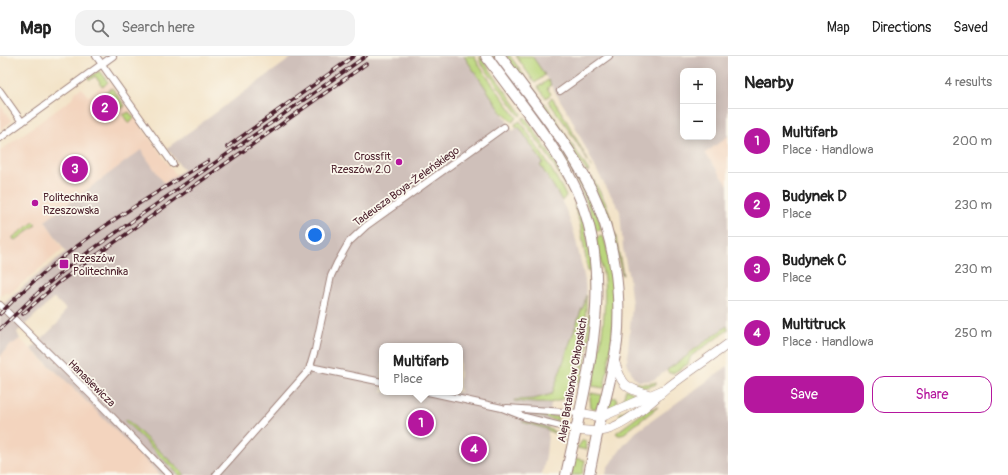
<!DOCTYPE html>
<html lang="en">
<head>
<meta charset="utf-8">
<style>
	body { margin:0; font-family:Pangolin,sans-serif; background:#f2f2f2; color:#222 }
	.controls { position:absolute; right:12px; top:12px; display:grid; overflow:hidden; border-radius:8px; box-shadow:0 2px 10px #0003 }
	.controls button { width:36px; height:36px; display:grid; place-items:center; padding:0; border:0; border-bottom:1px solid #e0e0e0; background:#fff; color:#222; font:20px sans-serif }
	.you { position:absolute; left:315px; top:179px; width:14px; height:14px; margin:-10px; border:3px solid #fff; border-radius:50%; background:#1a73e8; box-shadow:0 0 0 6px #1a73e833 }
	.badge { display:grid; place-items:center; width:26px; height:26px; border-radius:50%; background:#b5179e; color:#fff; font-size:13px; font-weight:700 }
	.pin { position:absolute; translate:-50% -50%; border:2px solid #fff; box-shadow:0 1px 4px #0006 }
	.popup { position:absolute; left:379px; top:287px; width:84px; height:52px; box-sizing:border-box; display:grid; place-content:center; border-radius:8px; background:#fff; filter:drop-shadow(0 1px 3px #0005); font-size:13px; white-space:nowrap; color:#767676 }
	.popup b { font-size:15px; color:#222 }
	.popup::after { content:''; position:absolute; left:50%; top:100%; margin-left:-8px; border:8px solid transparent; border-top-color:#fff }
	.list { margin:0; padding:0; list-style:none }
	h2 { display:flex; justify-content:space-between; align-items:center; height:52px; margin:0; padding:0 16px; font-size:17px }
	h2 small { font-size:13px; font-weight:400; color:#767676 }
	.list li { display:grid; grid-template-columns:26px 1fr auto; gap:12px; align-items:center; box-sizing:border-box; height:64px; padding:0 16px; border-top:1px solid #e0e0e0 }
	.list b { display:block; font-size:15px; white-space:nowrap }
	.list p { margin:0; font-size:13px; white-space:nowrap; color:#767676 }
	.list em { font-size:13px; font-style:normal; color:#767676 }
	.actions { display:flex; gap:8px; padding:12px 16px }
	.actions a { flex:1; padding:9px 0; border:1px solid #b5179e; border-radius:12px; text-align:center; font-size:14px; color:#b5179e }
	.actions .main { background:#b5179e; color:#fff }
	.icon { flex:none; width:22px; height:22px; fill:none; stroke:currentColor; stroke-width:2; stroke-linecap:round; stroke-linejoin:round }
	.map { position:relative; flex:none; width:728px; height:419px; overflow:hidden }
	header { display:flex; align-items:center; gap:24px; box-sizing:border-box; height:56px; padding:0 20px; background:#fff; border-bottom:1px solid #e0e0e0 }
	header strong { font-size:19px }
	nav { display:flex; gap:22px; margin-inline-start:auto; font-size:14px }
	.search { width:280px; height:36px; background:#f2f2f2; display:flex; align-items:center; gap:10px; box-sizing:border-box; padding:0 14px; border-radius:12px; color:#767676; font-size:15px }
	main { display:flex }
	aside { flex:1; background:#fff }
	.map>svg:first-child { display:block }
	.built { fill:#f3d4be }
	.industrial { fill:#cfc0ba; fill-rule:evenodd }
	.green { fill:#bad67c; stroke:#827a54 }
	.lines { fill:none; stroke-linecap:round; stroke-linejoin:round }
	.street-casing { stroke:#9e8179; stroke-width:8 }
	.secondary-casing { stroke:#9e8179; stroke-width:10 }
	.primary-casing { stroke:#9e8179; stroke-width:12 }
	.street { stroke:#fff; stroke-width:6 }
	.secondary { stroke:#fff; stroke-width:9 }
	.primary { stroke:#fff; stroke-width:10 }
	.rail-casing { stroke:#4a1f2b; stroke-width:3.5 }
	.rail { stroke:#fbf7ec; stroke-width:2; stroke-dasharray:6; stroke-linecap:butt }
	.poi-dot { fill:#b5179e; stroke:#fbf7ec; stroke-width:1.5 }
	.labels { text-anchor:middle; stroke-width:3.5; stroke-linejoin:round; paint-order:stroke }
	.poi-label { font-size:11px; fill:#4a1f2b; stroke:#fbf7ec; text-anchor:start }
	.street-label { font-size:11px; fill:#4a1f2b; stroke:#fbf7ec }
</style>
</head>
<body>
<header>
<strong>Map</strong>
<div class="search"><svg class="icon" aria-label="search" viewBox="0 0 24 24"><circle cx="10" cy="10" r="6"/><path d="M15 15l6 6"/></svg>Search here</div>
<nav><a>Map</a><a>Directions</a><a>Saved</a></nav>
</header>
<main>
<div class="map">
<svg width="728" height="419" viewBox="0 0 728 419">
	<rect width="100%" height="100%" fill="#fbf7ec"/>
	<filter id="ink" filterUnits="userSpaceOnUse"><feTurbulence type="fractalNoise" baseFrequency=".025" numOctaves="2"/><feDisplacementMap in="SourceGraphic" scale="8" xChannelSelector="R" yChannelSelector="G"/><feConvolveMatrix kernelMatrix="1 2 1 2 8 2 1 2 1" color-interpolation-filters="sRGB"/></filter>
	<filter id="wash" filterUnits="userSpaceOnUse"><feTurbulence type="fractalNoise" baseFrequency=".012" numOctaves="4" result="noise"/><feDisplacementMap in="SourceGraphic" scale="16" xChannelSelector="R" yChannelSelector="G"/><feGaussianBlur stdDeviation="0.9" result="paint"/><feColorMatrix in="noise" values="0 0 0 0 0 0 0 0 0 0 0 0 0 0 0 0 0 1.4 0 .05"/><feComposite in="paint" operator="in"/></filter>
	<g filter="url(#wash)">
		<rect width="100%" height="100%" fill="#f3e3c7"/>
		<g class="built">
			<polygon points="109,25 176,119 164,127 141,95 45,165 63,193 9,238 7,236 4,236 1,239 0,237 0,95 72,43 74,37 81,32 88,40"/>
			<polygon points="0,49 12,65 0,74"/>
			<polygon points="728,80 728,129 705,97"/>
			<polygon points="20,283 42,304 63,322 160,419 0,419 0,301 7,292"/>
		</g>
		<g class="industrial">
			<path d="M 294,0 L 464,0 L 500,53 L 513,75 L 519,70 L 543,107 L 540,109 L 557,136 L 566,154 L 574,176 L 585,224 L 586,239 L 583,252 L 582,252 L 552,338 L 546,399 L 542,419 L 160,419 L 63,322 L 31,293 L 58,267 L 66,253 L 54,242 L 17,276 L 20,283 L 7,292 L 0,301 L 0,251 L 25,229 L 66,196 L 45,165 L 141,94 L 164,127 L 183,114 L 167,92 ZM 382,290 L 460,290 L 460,336 L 382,336 Z"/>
			<path d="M 532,0 L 728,0 L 728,80 L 705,97 L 728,129 L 728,271 L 727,270 L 688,297 L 689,299 L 653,324 L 647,325 L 638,325 L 633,320 L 627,306 L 632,249 L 629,223 L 623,192 L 620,155 L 597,115 L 570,60 L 544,18 ZM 683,15 L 713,15 L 713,81 L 683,81 Z"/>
			<polygon points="728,310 728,419 606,419 607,412 624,389 636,376"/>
		</g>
		<g class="green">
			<polygon points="464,0 474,0 481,12 517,62 512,66 504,57 503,58"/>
			<polygon points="480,0 522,58 520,60 480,6"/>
			<polygon points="492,0 495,0 532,51 530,52"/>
			<polygon points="506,0 510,0 542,44 539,46"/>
			<polygon points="516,0 532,0 545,19 535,27"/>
			<polygon points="99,15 108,26 103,31 95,20 90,24 88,22"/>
			<polygon points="548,24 551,29 547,32 551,38 546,42 538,31"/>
			<polygon points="112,32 125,50 116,56 103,37"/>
			<polygon points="552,42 565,62 592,112 565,68 548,45"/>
			<polygon points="545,47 561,71 589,115 587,116 542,49"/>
			<path d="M 534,55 C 556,85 578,116 594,150 C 597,158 601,166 601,174 L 595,175 C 586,129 558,94 532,56 Z"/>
			<polygon points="129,56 134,62 129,68 123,59"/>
			<polygon points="525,61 554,104 566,131 551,104 522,63"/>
			<path d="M 520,65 C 536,90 553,113 566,140 L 562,145 L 557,136 L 540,109 L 543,107 L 519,71 L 517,72 L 515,68 Z"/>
			<polygon points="592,121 606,148 614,170 610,167 591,124"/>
			<polygon points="574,149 579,152 585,171 592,213 588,215 580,168"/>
			<polygon points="34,166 36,169 16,184 13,183 13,181"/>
			<polygon points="612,177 615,177 623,219 622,219"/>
			<path d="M 601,180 L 604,182 C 619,231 614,284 604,332 L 592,330 C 600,295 607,260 604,223 C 602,210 599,197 596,184 L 598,181 Z"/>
			<path d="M 589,222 L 592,226 L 591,273 L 581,328 L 577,327 C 585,293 592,257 589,222 Z"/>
			<path d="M 586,239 C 589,251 576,325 569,336 C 567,339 563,342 560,344 C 549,350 526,346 514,345 L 514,344 L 534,343 L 552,338 L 582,252 L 583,252 Z"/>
			<polygon points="727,270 728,274 691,300 688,308 673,317 669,317 667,314 688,299 688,298"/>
			<path d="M 630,325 C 639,328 646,329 656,326 L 656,328 C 646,333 638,332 628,326 Z"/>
			<polygon points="626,333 637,339 622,347"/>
			<path d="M 591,337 L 602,339 C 601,344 599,351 594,353 L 591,351 L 590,342 Z"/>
			<polygon points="611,341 616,342 617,345 615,351 609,353 608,351"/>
			<polygon points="652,343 619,363 620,357"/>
			<polygon points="658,351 622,379 618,379 616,377 647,354"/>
			<polygon points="532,357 558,361 557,365 532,358"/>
			<polygon points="126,363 185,419 179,419 125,365"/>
			<polygon points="524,365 546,371 555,376 553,377 546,373 522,366"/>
			<polygon points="583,384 586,385 587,394 577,392"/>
			<polygon points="574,402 585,404 582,419 570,419"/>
		</g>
	</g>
	<g filter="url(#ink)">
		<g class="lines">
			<defs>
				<g id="street">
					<polyline points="96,0 173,108"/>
					<polyline points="0,35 22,66"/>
					<polyline points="560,35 609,0"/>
					<polyline points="0,82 113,0"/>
					<polyline points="0,249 94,342 169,419"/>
					<polyline points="310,310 315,312 382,326"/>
					<polyline points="428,336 502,352 525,361 576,374"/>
					<polyline points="507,352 579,357"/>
					<polyline points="216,419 309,314 315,294 331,220 337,207 349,186 366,170 504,71"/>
				</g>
				<g id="secondary">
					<path d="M 614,304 C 622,330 625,332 650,339"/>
					<polyline points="579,357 601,361 663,334"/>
					<path d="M 576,374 C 586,375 596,377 606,374 C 629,367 648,348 666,333 C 686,317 708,303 728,288"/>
				</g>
				<g id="primary">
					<path d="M 486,0 C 515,41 549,80 572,125 C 620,216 586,325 566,419"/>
					<path d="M 500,0 C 532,44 568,86 592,135 C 614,181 622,235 617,286 C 614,310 608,333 602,357 C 597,377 593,398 589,419"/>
				</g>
			</defs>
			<use href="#street" class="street-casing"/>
			<use href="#secondary" class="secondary-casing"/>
			<use href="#primary" class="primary-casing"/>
			<use href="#street" class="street"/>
			<use href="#secondary" class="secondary"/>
			<use href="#primary" class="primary"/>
			<defs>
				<g id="rail">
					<polyline points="227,91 354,0"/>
					<path d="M 0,258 C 59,195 135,149 208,105"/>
					<polyline points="23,258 58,227 77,213 366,8"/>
					<polyline points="0,273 43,232 73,207 366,0"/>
				</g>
			</defs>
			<use href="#rail" class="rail-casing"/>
			<use href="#rail" class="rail"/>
		</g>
	</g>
	<g class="poi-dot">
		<circle cx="399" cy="106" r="4"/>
		<circle cx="35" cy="147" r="4"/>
		<rect x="59" y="203" width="10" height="10" rx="2"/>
	</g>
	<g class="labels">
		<g class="poi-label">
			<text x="391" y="104" text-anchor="end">Crossfit<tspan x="391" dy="13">Rzeszów 2.0</tspan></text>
			<text x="43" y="145">Politechnika<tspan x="43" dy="13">Rzeszowska</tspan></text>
			<text x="73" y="206">Rzeszów<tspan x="73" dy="13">Politechnika</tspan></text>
		</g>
		<g class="street-label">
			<text transform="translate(406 130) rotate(-36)" y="4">Tadeusza Boya-Żeleńskiego</text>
			<text transform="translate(572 324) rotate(-80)" y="4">Aleja Batalionów Chłopskich</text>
			<text transform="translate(92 327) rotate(45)" y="4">Hanasiewicza</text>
		</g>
	</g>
</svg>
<div class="controls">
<button>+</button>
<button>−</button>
</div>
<div class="you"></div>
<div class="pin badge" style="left:421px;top:367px">1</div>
<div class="popup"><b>Multifarb</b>Place</div>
<div class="pin badge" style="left:105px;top:52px">2</div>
<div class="pin badge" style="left:75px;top:113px">3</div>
<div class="pin badge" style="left:474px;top:393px">4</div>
</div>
<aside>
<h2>Nearby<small>4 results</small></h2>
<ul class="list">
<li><span class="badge">1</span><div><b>Multifarb</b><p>Place · Handlowa</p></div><em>200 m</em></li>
<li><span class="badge">2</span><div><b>Budynek D</b><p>Place</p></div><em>230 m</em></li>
<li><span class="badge">3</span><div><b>Budynek C</b><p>Place</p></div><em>230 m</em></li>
<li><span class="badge">4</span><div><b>Multitruck</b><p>Place · Handlowa</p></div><em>250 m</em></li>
</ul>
<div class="actions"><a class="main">Save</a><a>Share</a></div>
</aside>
</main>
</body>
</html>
